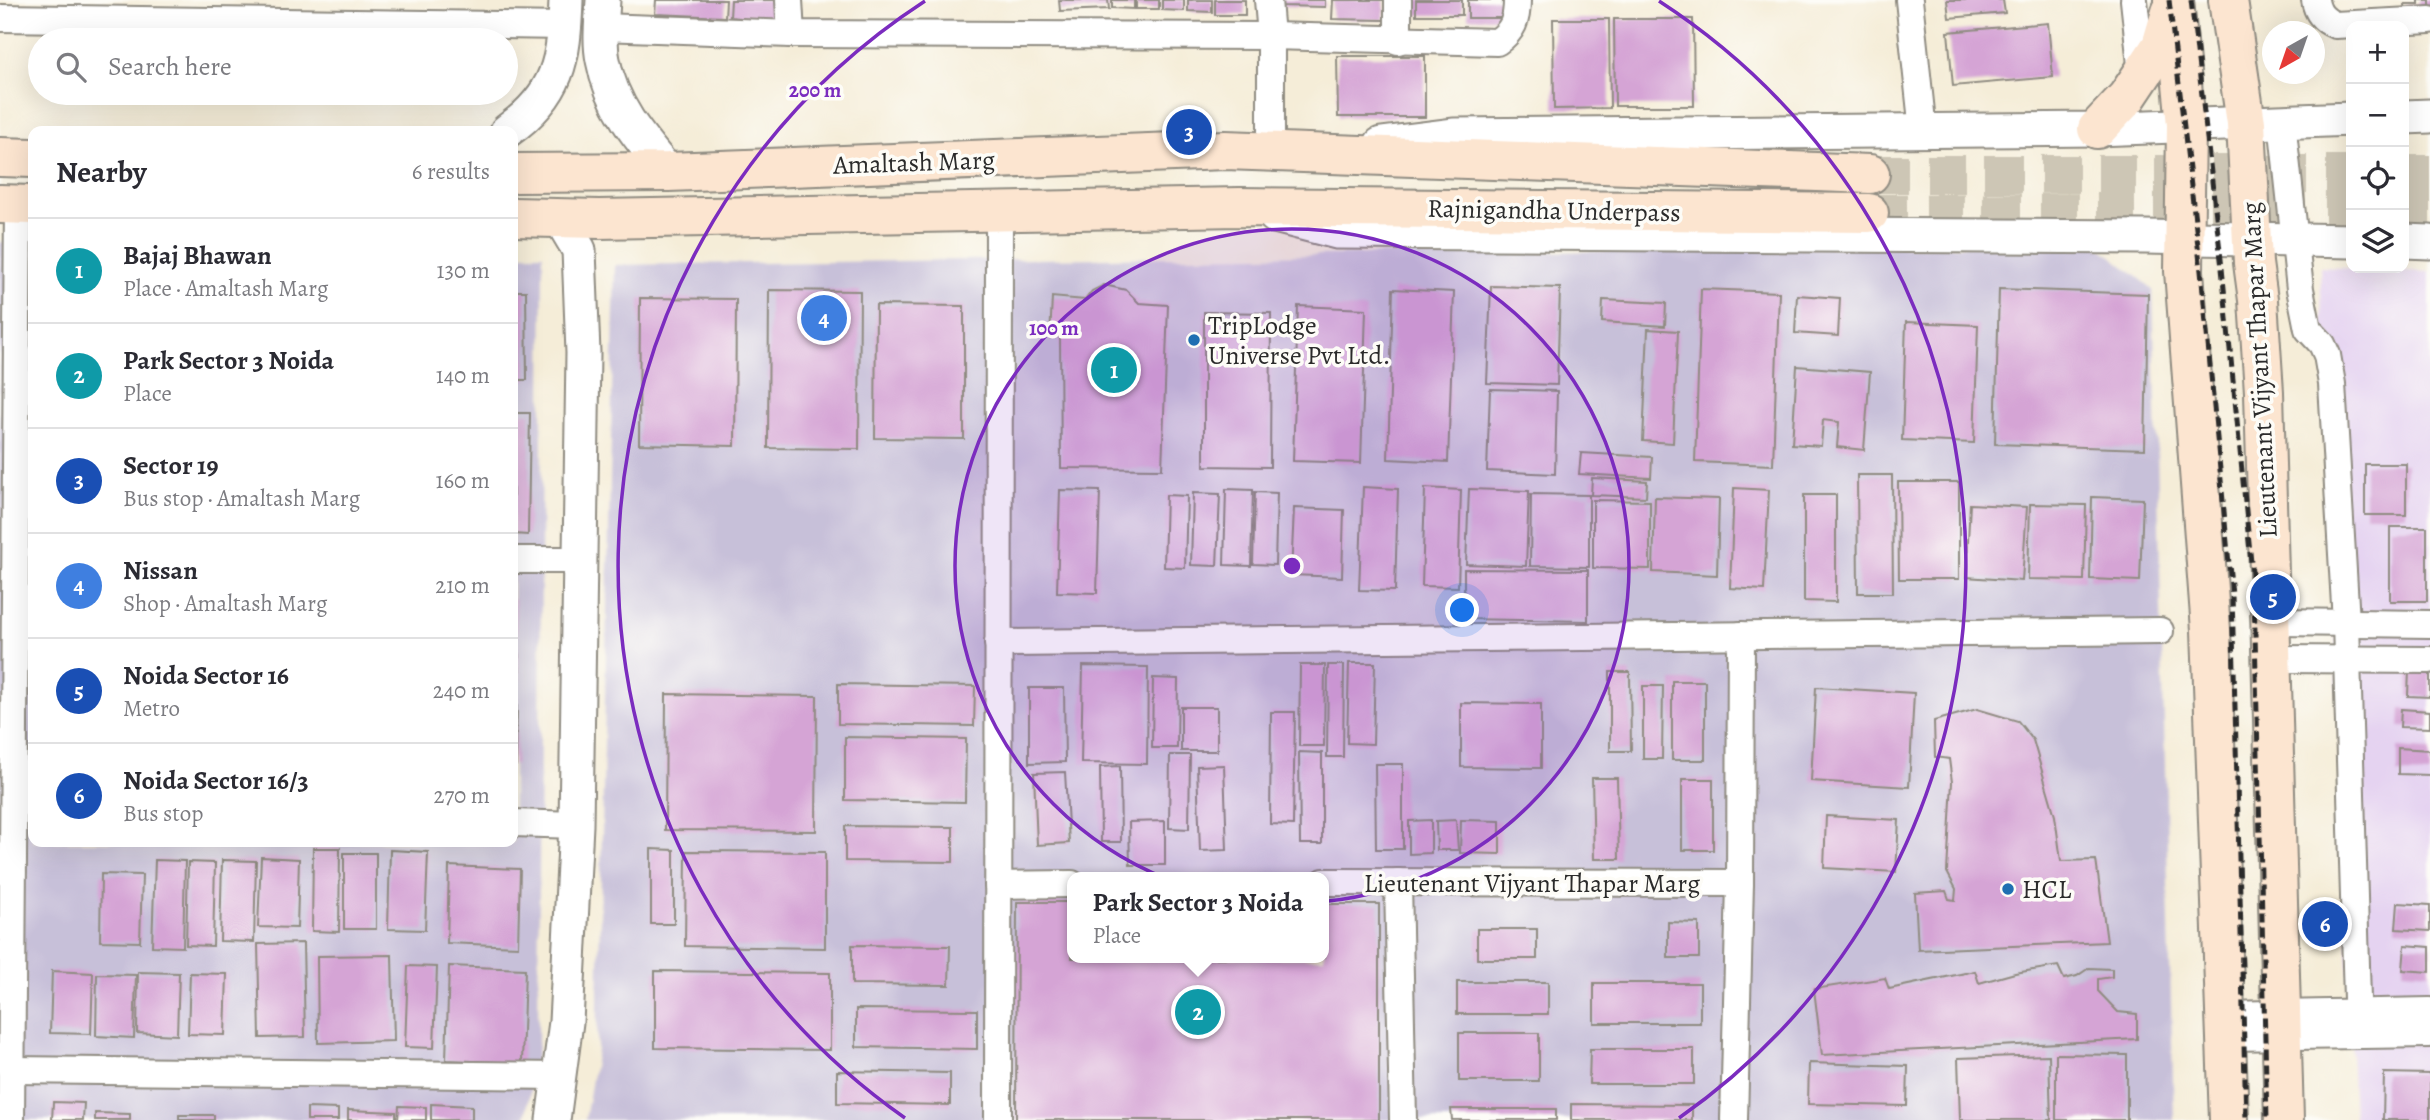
<!DOCTYPE html>
<html lang="en">
<head>
<meta charset="utf-8">
<style>
	body { margin:0; font-family:Alegreya,serif; background:#f7f7f7; color:#2b2b33 }
	.controls { position:absolute; right:21px; top:21px; display:grid; overflow:hidden; border-radius:14px; box-shadow:0 7px 28px #0002 }
	.controls button { width:63px; height:63px; display:grid; place-items:center; padding:0; border:0; border-bottom:2px solid #e1e1e2; background:#fff; color:#2b2b33; font:35px sans-serif }
	.compass { position:absolute; left:2262px; top:21px; width:63px; height:63px; border-radius:50%; background:#fff; box-shadow:0 7px 28px #0002; rotate:220deg }
	.you { position:absolute; left:1463px; top:611px; width:24px; height:24px; margin:-18px; border:5px solid #fff; border-radius:50%; background:#1a73e8; box-shadow:0 0 0 10px #1a73e833 }
	.badge { display:grid; place-items:center; width:46px; height:46px; border-radius:50%; background:#7c3aed; color:#fff; font-size:23px; font-weight:700 }
	.pin { position:absolute; translate:-50% -50%; border:4px solid #fff; box-shadow:0 2px 7px #0006 }
	.popup { position:absolute; left:1067px; top:872px; width:262px; height:91px; box-sizing:border-box; display:grid; place-content:center; border-radius:14px; background:#fff; filter:drop-shadow(0 2px 5px #0005); font-size:23px; white-space:nowrap; color:#7c7c81 }
	.popup b { font-size:26px; color:#2b2b33 }
	.popup::after { content:''; position:absolute; left:50%; top:100%; margin-left:-14px; border:14px solid transparent; border-top-color:#fff }
	.list { margin:0; padding:0; list-style:none }
	h2 { display:flex; justify-content:space-between; align-items:center; height:91px; margin:0; padding:0 28px; font-size:30px }
	h2 small { font-size:23px; font-weight:400; color:#7c7c81 }
	.list li { display:grid; grid-template-columns:46px 1fr auto; gap:21px; align-items:center; box-sizing:border-box; height:105px; padding:0 28px; border-top:2px solid #e1e1e2 }
	.list b { display:block; font-size:26px; white-space:nowrap }
	.list p { margin:0; font-size:23px; white-space:nowrap; color:#7c7c81 }
	.list em { font-size:23px; font-style:normal; color:#7c7c81 }
	.icon { flex:none; width:38px; height:38px; fill:none; stroke:currentColor; stroke-width:2; stroke-linecap:round; stroke-linejoin:round }
	.map { position:relative; flex:none; width:2430px; height:1120px; overflow:hidden }
	.search { position:absolute; background:#fff; box-shadow:0 7px 28px #0002; left:28px; top:28px; width:490px; height:77px; display:flex; align-items:center; gap:18px; box-sizing:border-box; padding:0 24px; border-radius:38px; color:#7c7c81; font-size:26px }
	.panel { position:absolute; background:#fff; box-shadow:0 7px 28px #0002; left:28px; top:126px; width:490px; height:721px; border-radius:14px }
	.map>svg:first-child { display:block }
	.built { fill:#e5d3f1 }
	.industrial { fill:#c7c0d9; fill-rule:evenodd }
	.building { fill:#d5a4d5 }
	.lines { fill:none; stroke-linecap:round; stroke-linejoin:round }
	.secondary-tunnel { stroke:#cdc6b5; stroke-width:38; stroke-dasharray:38 19; stroke-linecap:butt }
	.minor-casing { stroke:#908c82; stroke-width:30 }
	.tertiary-casing { stroke:#908c82; stroke-width:37 }
	.secondary-casing { stroke:#908c82; stroke-width:42 }
	.minor { stroke:#fff; stroke-width:26 }
	.tertiary { stroke:#fff; stroke-width:33 }
	.secondary { stroke:#fce5d0; stroke-width:38 }
	.rail { stroke:#2b2b2b; stroke-width:5; stroke-dasharray:10 5; stroke-linecap:butt }
	.ring { fill:none; stroke:#7b2cbf; stroke-width:3.5 }
	.poi-dot { fill:#1f6fb2; stroke:#fdfcf7; stroke-width:2.5 }
	.labels { text-anchor:middle; stroke-width:7; stroke-linejoin:round; paint-order:stroke }
	.street-label { font-size:26px; fill:#2b2b2b; stroke:#fdfcf7 }
	.poi-label { font-size:26px; fill:#2b2b2b; stroke:#fdfcf7; text-anchor:start }
	.centre { fill:#7b2cbf; stroke:#fdfcf7; stroke-width:3.5 }
	.ring-label { font-size:21px; text-anchor:middle; font-weight:bold; fill:#7b2cbf; stroke:#fdfcf7; stroke-width:7; stroke-linejoin:round; paint-order:stroke }
</style>
</head>
<body>
<div class="map">
<svg width="2430" height="1120" viewBox="0 0 2430 1120">
	<rect width="100%" height="100%" fill="#fdfcf7"/>
	<filter id="ink" filterUnits="userSpaceOnUse"><feTurbulence type="fractalNoise" baseFrequency=".0143" numOctaves="2"/><feDisplacementMap in="SourceGraphic" scale="14" xChannelSelector="R" yChannelSelector="G"/><feConvolveMatrix kernelMatrix="1 2 1 2 8 2 1 2 1" color-interpolation-filters="sRGB"/></filter>
	<filter id="wash" filterUnits="userSpaceOnUse"><feTurbulence type="fractalNoise" baseFrequency=".00686" numOctaves="4" result="noise"/><feDisplacementMap in="SourceGraphic" scale="28" xChannelSelector="R" yChannelSelector="G"/><feGaussianBlur stdDeviation="1.57" result="paint"/><feColorMatrix in="noise" values="0 0 0 0 0 0 0 0 0 0 0 0 0 0 0 0 0 1.4 0 .05"/><feComposite in="paint" operator="in"/></filter>
	<g filter="url(#wash)">
		<rect width="100%" height="100%" fill="#f5edd8"/>
		<polygon class="built" points="2320,267 2430,272 2430,1120 2354,1120"/>
		<g class="industrial">
			<polygon points="0,242 33,243 33,842 513,842 513,254 543,254 538,1047 525,1120 0,1120"/>
			<path d="M 2096,244 L 2153,289 L 2174,1120 L 585,1120 L 597,1050 L 615,265 ZM 1072,877 L 1324,877 L 1324,958 L 1072,958 Z"/>
		</g>
		<g id="blocks">
			<g class="building">
				<polygon points="656,0 726,0 725,17 655,14"/>
				<polygon points="731,0 781,0 779,22 730,17"/>
				<polygon points="1059,0 1108,0 1109,9 1060,11"/>
				<polygon points="1112,0 1134,0 1134,9 1112,8"/>
				<rect x="1136" y="0" width="23" height="9"/>
				<polygon points="1162,0 1184,0 1184,11 1162,10"/>
				<polygon points="1188,0 1212,0 1212,12 1188,11"/>
				<rect x="1215" y="0" width="30" height="15"/>
				<polygon points="1282,0 1325,0 1325,7 1282,6"/>
				<polygon points="1333,0 1384,0 1384,20 1332,19"/>
				<rect x="1416" y="0" width="46" height="15"/>
				<rect x="1468" y="0" width="43" height="18"/>
				<polygon points="1947,0 2003,0 2005,13 1949,18"/>
				<polygon points="2419,0 2430,0 2430,15 2406,16 2405,4 2419,4"/>
				<polygon points="1553,19 1609,19 1610,108 1554,109"/>
				<polygon points="1614,19 1693,19 1694,106 1615,106"/>
				<polygon points="2048,23 2053,77 1953,86 1948,32"/>
				<polygon points="1337,56 1425,56 1425,117 1338,117"/>
				<polygon points="1104,285 1126,290 1139,303 1168,305 1162,469 1061,468 1060,336 1050,338 1052,297 1085,300 1092,291"/>
				<polygon points="1491,286 1560,288 1557,385 1487,383"/>
				<polygon points="1393,289 1454,292 1448,462 1388,459"/>
				<polygon points="1701,289 1779,292 1773,465 1695,462"/>
				<polygon points="1999,289 2148,294 2145,449 1995,444"/>
				<polygon points="769,290 860,291 859,449 768,448"/>
				<polygon points="513,291 526,291 527,380 513,380"/>
				<polygon points="1797,295 1840,298 1838,336 1795,333"/>
				<polygon points="640,298 736,299 735,446 639,444"/>
				<polygon points="1603,300 1666,303 1665,326 1602,322"/>
				<polygon points="876,305 964,306 964,439 875,438"/>
				<polygon points="1298,306 1366,309 1361,463 1293,461"/>
				<polygon points="1204,312 1271,313 1270,467 1204,466"/>
				<polygon points="1906,322 1978,325 1974,443 1902,440"/>
				<polygon points="1648,329 1678,331 1673,443 1643,441"/>
				<polygon points="1797,366 1870,372 1864,450 1837,447 1839,422 1823,420 1821,446 1792,444"/>
				<polygon points="1490,389 1557,391 1555,474 1487,471"/>
				<polygon points="513,413 530,413 528,535 513,534"/>
				<polygon points="1581,453 1652,457 1651,478 1579,474"/>
				<rect x="2365" y="464" width="41" height="51"/>
				<polygon points="1857,475 1892,475 1893,593 1858,593"/>
				<polygon points="1592,478 1647,481 1646,497 1591,495"/>
				<polygon points="1898,482 1959,482 1959,579 1899,579"/>
				<polygon points="1363,487 1398,489 1395,591 1359,590"/>
				<polygon points="1425,488 1461,490 1458,587 1422,586"/>
				<polygon points="1734,488 1769,490 1764,590 1730,588"/>
				<polygon points="1226,489 1253,490 1251,566 1224,565"/>
				<polygon points="1469,489 1529,491 1526,566 1466,564"/>
				<polygon points="1060,490 1100,491 1097,593 1057,592"/>
				<polygon points="1255,492 1277,493 1275,565 1253,564"/>
				<polygon points="1193,493 1220,494 1217,566 1191,565"/>
				<polygon points="1531,494 1589,495 1589,567 1530,566"/>
				<polygon points="1166,495 1187,496 1185,568 1164,567"/>
				<polygon points="1804,495 1836,495 1836,602 1804,601"/>
				<polygon points="1655,497 1719,499 1717,575 1653,572"/>
				<polygon points="2092,497 2143,499 2140,581 2090,579"/>
				<polygon points="1593,500 1650,501 1650,569 1593,568"/>
				<polygon points="1970,504 2027,507 2022,581 1966,577"/>
				<polygon points="2030,504 2086,505 2084,580 2028,579"/>
				<polygon points="1294,508 1344,510 1342,577 1291,575"/>
				<rect x="2390" y="527" width="37" height="74"/>
				<polygon points="1464,569 1588,570 1588,621 1464,619"/>
				<polygon points="513,599 515,599 520,682 513,682"/>
				<polygon points="1349,663 1375,663 1373,744 1347,743"/>
				<polygon points="1300,665 1325,665 1324,746 1299,746"/>
				<polygon points="1328,665 1344,665 1343,757 1327,757"/>
				<polygon points="1083,666 1148,667 1147,764 1081,763"/>
				<polygon points="2409,670 2430,671 2430,697 2408,696"/>
				<polygon points="1610,672 1630,672 1631,751 1610,751"/>
				<polygon points="1153,678 1178,679 1177,748 1152,748"/>
				<rect x="1672" y="681" width="33" height="79"/>
				<polygon points="838,684 975,686 974,726 838,724"/>
				<polygon points="1643,686 1663,686 1662,759 1643,759"/>
				<polygon points="1816,687 1914,693 1909,787 1811,781"/>
				<polygon points="1029,688 1064,688 1065,762 1029,763"/>
				<polygon points="666,694 817,696 816,831 665,830"/>
				<polygon points="513,697 517,697 516,765 513,765"/>
				<polygon points="1461,703 1541,704 1541,768 1461,767"/>
				<rect x="1181" y="707" width="36" height="44"/>
				<polygon points="1977,709 2018,721 2033,740 2055,816 2061,861 2096,860 2107,942 1918,950 1915,893 1946,891 1949,899 1955,900 1956,889 1947,872 1952,782 1949,759 1935,757 1934,721"/>
				<polygon points="2401,709 2430,711 2430,728 2400,727"/>
				<polygon points="1271,712 1295,712 1293,825 1270,824"/>
				<polygon points="845,737 966,739 965,802 845,800"/>
				<polygon points="2398,748 2430,750 2430,775 2398,774"/>
				<polygon points="1299,752 1322,753 1322,844 1300,844"/>
				<polygon points="1170,755 1190,755 1189,829 1169,828"/>
				<polygon points="1375,764 1403,764 1403,849 1376,849"/>
				<polygon points="1224,765 1227,850 1200,851 1197,766"/>
				<polygon points="1120,766 1121,842 1101,842 1100,767"/>
				<polygon points="1065,772 1069,843 1037,845 1034,773"/>
				<polygon points="1592,778 1617,778 1619,859 1594,859"/>
				<rect x="1682" y="779" width="31" height="71"/>
				<polygon points="1826,816 1899,820 1896,872 1824,868"/>
				<polygon points="1431,820 1431,853 1409,854 1409,821"/>
				<polygon points="1456,820 1458,850 1437,850 1436,821"/>
				<polygon points="1461,820 1500,821 1500,854 1460,853"/>
				<polygon points="1165,821 1165,865 1130,865 1129,822"/>
				<polygon points="845,826 953,827 953,862 845,861"/>
				<polygon points="313,848 340,848 339,932 312,931"/>
				<polygon points="651,849 674,850 674,924 651,924"/>
				<polygon points="390,850 428,852 425,930 388,929"/>
				<polygon points="686,851 825,852 825,948 685,946"/>
				<rect x="344" y="853" width="32" height="76"/>
				<polygon points="261,857 299,859 297,928 258,927"/>
				<polygon points="155,860 185,861 183,947 152,946"/>
				<polygon points="222,860 256,861 254,942 220,941"/>
				<polygon points="188,862 215,863 213,946 186,945"/>
				<polygon points="449,866 520,869 518,946 447,943"/>
				<polygon points="101,874 142,875 140,942 100,941"/>
				<polygon points="1017,902 1072,902 1072,958 1324,958 1324,904 1379,904 1379,1120 1016,1120"/>
				<polygon points="2398,903 2430,905 2430,931 2396,929"/>
				<polygon points="1668,922 1699,923 1699,958 1668,958"/>
				<rect x="1477" y="929" width="60" height="30"/>
				<polygon points="303,943 305,1037 260,1038 258,944"/>
				<polygon points="852,945 950,946 949,985 852,984"/>
				<polygon points="2405,945 2430,947 2430,972 2403,970"/>
				<polygon points="392,955 394,1041 318,1043 317,956"/>
				<polygon points="408,966 437,967 434,1048 405,1047"/>
				<polygon points="449,966 525,969 522,1063 446,1060"/>
				<polygon points="2058,966 2064,979 2077,976 2089,968 2112,969 2112,977 2098,979 2098,991 2118,1012 2137,1014 2137,1039 1822,1055 1814,989 1885,978 1889,989 1975,971 1979,983 2015,973"/>
				<polygon points="52,971 93,973 91,1034 50,1033"/>
				<polygon points="655,971 830,973 830,1050 655,1048"/>
				<polygon points="138,972 179,973 177,1035 137,1033"/>
				<polygon points="190,973 227,974 225,1035 188,1034"/>
				<polygon points="97,974 136,975 134,1038 96,1036"/>
				<rect x="1457" y="982" width="91" height="32"/>
				<rect x="1594" y="983" width="106" height="40"/>
				<polygon points="856,1009 977,1010 977,1049 856,1047"/>
				<rect x="1459" y="1033" width="80" height="48"/>
				<polygon points="1590,1049 1694,1049 1694,1084 1589,1084"/>
				<polygon points="2056,1054 2127,1055 2127,1120 2056,1120"/>
				<polygon points="2049,1055 2051,1120 1960,1120 1958,1058"/>
				<polygon points="1809,1063 1908,1066 1907,1106 1808,1104"/>
				<polygon points="837,1071 950,1073 950,1105 837,1103"/>
				<polygon points="2384,1073 2430,1074 2430,1120 2383,1120"/>
				<polygon points="53,1102 84,1103 83,1120 52,1120"/>
				<polygon points="431,1104 472,1106 472,1120 431,1120"/>
				<polygon points="1571,1104 1692,1105 1692,1120 1571,1120"/>
				<polygon points="399,1106 426,1107 426,1120 398,1120"/>
				<polygon points="307,1108 338,1109 338,1120 307,1120"/>
				<polygon points="1451,1109 1556,1109 1556,1120 1452,1120"/>
				<polygon points="348,1110 396,1112 396,1120 348,1120"/>
				<polygon points="95,1113 130,1114 130,1120 95,1120"/>
				<rect x="179" y="1115" width="35" height="5"/>
			</g>
		</g>
	</g>
	<g filter="url(#ink)">
		<use href="#blocks" fill-opacity="0" stroke="#908c82" stroke-width="2"/>
		<g class="lines">
			<g class="secondary-tunnel">
				<polyline points="1870,174 2351,174"/>
				<polyline points="2404,174 2430,174"/>
				<polyline points="2404,210 2430,210"/>
				<polyline points="1869,213 2351,211"/>
			</g>
			<defs>
				<g id="minor">
					<polyline points="789,0 791,34"/>
					<polyline points="1268,0 1271,36 1271,151"/>
					<polyline points="1398,0 1398,41"/>
					<polyline points="1909,0 1923,131"/>
					<polyline points="2134,0 2142,74"/>
					<path d="M 2315,0 C 2317,13 2323,20 2335,25 L 2430,20"/>
					<polyline points="0,18 565,26"/>
					<path d="M 602,27 L 791,34 L 1271,36 L 1497,42 C 1513,31 1517,20 1517,0"/>
					<polyline points="2282,121 2300,289 2308,329 2322,344 2327,355 2332,384 2346,622 2358,1034"/>
					<polyline points="513,560 580,560"/>
					<polyline points="2272,622 2430,624"/>
					<polyline points="998,643 2160,631"/>
					<polyline points="2272,659 2430,660"/>
					<polyline points="513,823 576,825"/>
					<polyline points="1324,882 1740,883"/>
					<polyline points="1398,882 1403,1120"/>
					<polyline points="998,885 1072,884"/>
					<polyline points="2224,1015 2430,1011"/>
					<polyline points="2226,1037 2430,1034"/>
					<polyline points="11,1070 559,1076"/>
					<polyline points="11,1120 18,204"/>
					<polyline points="998,1120 999,211"/>
					<polyline points="1734,1120 1740,883 1741,635"/>
				</g>
				<g id="tertiary">
					<path d="M 603,0 C 602,19 599,41 603,60 C 611,105 640,139 668,172"/>
					<polyline points="2404,117 2430,116"/>
					<path d="M 507,131 C 559,94 564,60 566,0"/>
					<polyline points="1381,144 1453,135 2097,129 2351,119"/>
					<polyline points="1275,216 1337,232 2145,237 2351,241"/>
					<polyline points="2404,241 2430,242"/>
					<polyline points="553,1120 566,1022 576,825 583,353 579,250 560,218"/>
				</g>
				<g id="secondary">
					<polyline points="2174,0 2186,125 2184,271 2211,630 2229,1120"/>
					<polyline points="2228,0 2246,123 2253,263 2258,300 2264,392 2284,1120"/>
					<polyline points="2097,129 2127,97 2161,46 2171,12"/>
					<polyline points="0,157 33,158"/>
					<polyline points="513,173 668,172 1225,150 1870,174"/>
					<polyline points="0,204 33,205"/>
					<polyline points="513,217 599,219 1240,207 1869,213"/>
				</g>
			</defs>
			<use href="#minor" class="minor-casing"/>
			<use href="#tertiary" class="tertiary-casing"/>
			<use href="#secondary" class="secondary-casing"/>
			<use href="#minor" class="minor"/>
			<use href="#tertiary" class="tertiary"/>
			<use href="#secondary" class="secondary"/>
			<g class="rail">
				<polyline points="2169,0 2201,271 2232,595 2246,1120"/>
				<polyline points="2191,0 2222,268 2254,593 2267,1120"/>
			</g>
		</g>
	</g>
	<circle cx="1292" cy="566" r="337" fill="#7b2cbf" fill-opacity=".12"/>
	<g class="ring">
		<circle cx="1292" cy="566" r="337"/>
		<path d="M905 1118A674 674 0 0 1 925 1M1659 1A674 674 0 0 1 1679 1118"/>
	</g>
	<g class="poi-dot">
		<circle cx="1194" cy="340" r="7"/>
		<circle cx="2008" cy="889" r="7"/>
	</g>
	<g class="labels">
		<g class="street-label">
			<text transform="translate(914 162) rotate(-2)" y="9">Amaltash Marg</text>
			<text transform="translate(1554 210) rotate(1)" y="9">Rajnigandha Underpass</text>
			<text transform="translate(2259 370) rotate(-93)" y="9">Lieutenant Vijyant Thapar Marg</text>
			<text x="1532" y="892">Lieutenant Vijyant Thapar Marg</text>
		</g>
		<g class="poi-label">
			<text x="1208" y="334">TripLodge<tspan x="1208" dy="30">Universe Pvt Ltd.</tspan></text>
			<text x="2022" y="898">HCL</text>
		</g>
	</g>
	<circle cx="1292" cy="566" r="10" class="centre"/>
	<g class="ring-label">
		<text x="815" y="97">200 m</text>
		<text x="1054" y="335">100 m</text>
	</g>
</svg>
<div class="controls">
<button>+</button>
<button>−</button>
<button><svg class="icon" aria-label="locate" viewBox="0 0 24 24"><circle cx="12" cy="12" r="6"/><path d="M12 2v4M12 18v4M2 12h4M18 12h4"/></svg></button>
<button><svg class="icon" aria-label="layers" viewBox="0 0 24 24"><path d="M12 4l9 5-9 5-9-5zM3 14l9 5 9-5"/></svg></button>
</div>
<svg class="compass" viewBox="-18 -18 36 36"><path d="M0-13l5 13h-10z" fill="#e53935"/><path d="M0 13l5-13h-10z" fill="#7c7c81"/></svg>
<div class="you"></div>
<div class="pin badge" style="left:1114px;top:370px;background:#0f9aa8">1</div>
<div class="pin badge" style="left:1198px;top:1012px;background:#0f9aa8">2</div>
<div class="popup"><b>Park Sector 3 Noida</b>Place</div>
<div class="pin badge" style="left:1189px;top:132px;background:#1a4fb4">3</div>
<div class="pin badge" style="left:824px;top:318px;background:#3f7fe0">4</div>
<div class="pin badge" style="left:2273px;top:597px;background:#1a4fb4">5</div>
<div class="pin badge" style="left:2325px;top:924px;background:#1a4fb4">6</div>
<div class="search"><svg class="icon" aria-label="search" viewBox="0 0 24 24"><circle cx="10" cy="10" r="6"/><path d="M15 15l6 6"/></svg>Search here</div>
<section class="panel">
<h2>Nearby<small>6 results</small></h2>
<ul class="list">
<li><span class="badge" style="background:#0f9aa8">1</span><div><b>Bajaj Bhawan</b><p>Place · Amaltash Marg</p></div><em>130 m</em></li>
<li><span class="badge" style="background:#0f9aa8">2</span><div><b>Park Sector 3 Noida</b><p>Place</p></div><em>140 m</em></li>
<li><span class="badge" style="background:#1a4fb4">3</span><div><b>Sector 19</b><p>Bus stop · Amaltash Marg</p></div><em>160 m</em></li>
<li><span class="badge" style="background:#3f7fe0">4</span><div><b>Nissan</b><p>Shop · Amaltash Marg</p></div><em>210 m</em></li>
<li><span class="badge" style="background:#1a4fb4">5</span><div><b>Noida Sector 16</b><p>Metro</p></div><em>240 m</em></li>
<li><span class="badge" style="background:#1a4fb4">6</span><div><b>Noida Sector 16/3</b><p>Bus stop</p></div><em>270 m</em></li>
</ul>
</section>
</div>
</body>
</html>
